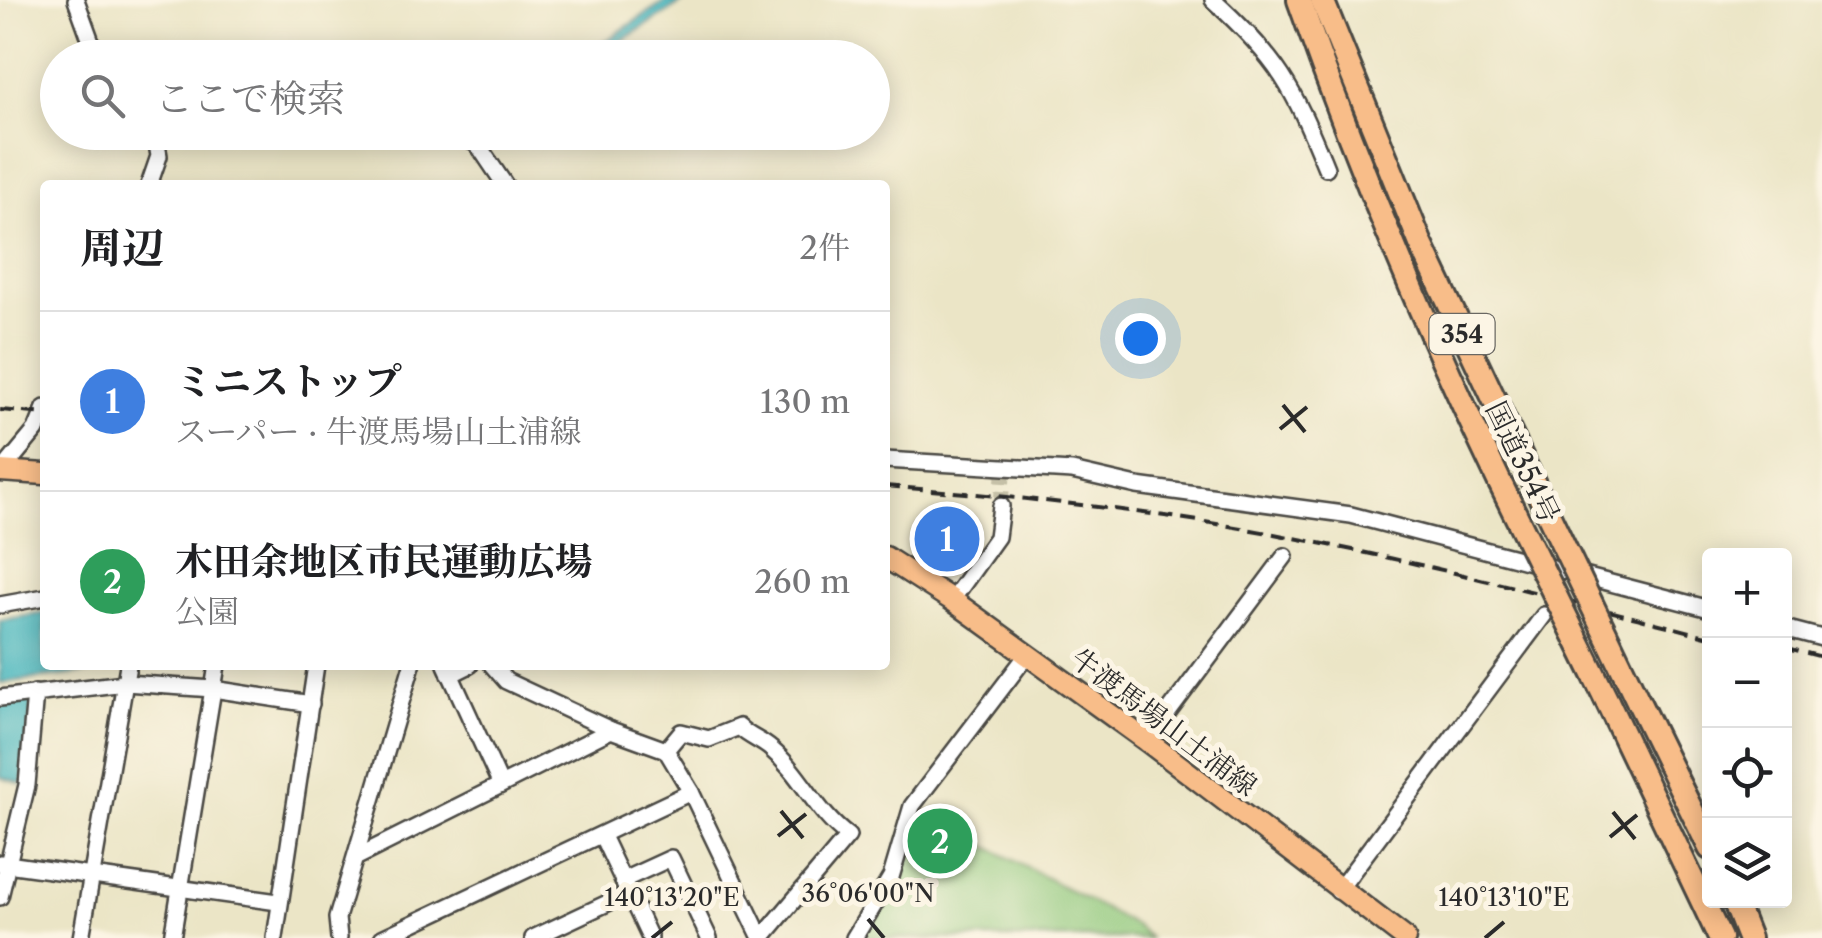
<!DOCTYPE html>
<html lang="ja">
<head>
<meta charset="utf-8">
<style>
	body { margin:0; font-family:"Libre Caslon Text","Noto Serif JP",serif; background:#f6f6f6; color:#202124 }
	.controls { position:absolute; right:30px; bottom:30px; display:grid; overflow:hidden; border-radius:10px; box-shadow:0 5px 25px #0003 }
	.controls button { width:90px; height:90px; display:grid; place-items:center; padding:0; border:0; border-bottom:2px solid #e0e0e0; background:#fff; color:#202124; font:50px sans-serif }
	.you { position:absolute; left:1140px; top:338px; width:35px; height:35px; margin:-25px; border:8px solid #fff; border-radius:50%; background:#1a73e8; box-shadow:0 0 0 15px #1a73e833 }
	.badge { display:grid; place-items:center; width:65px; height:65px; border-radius:50%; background:#1f6fb2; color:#fff; font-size:32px; font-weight:700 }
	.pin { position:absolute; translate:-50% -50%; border:5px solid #fff; box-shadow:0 2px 10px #0006 }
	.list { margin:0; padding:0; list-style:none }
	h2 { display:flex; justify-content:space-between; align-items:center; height:130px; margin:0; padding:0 40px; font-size:42px }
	h2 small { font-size:32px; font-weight:400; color:#757577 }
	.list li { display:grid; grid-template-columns:65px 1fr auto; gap:30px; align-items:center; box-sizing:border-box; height:180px; padding:0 40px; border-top:2px solid #e0e0e0 }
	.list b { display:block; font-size:38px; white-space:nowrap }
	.list p { margin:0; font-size:32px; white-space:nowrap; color:#757577 }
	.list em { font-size:32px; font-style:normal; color:#757577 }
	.icon { flex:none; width:55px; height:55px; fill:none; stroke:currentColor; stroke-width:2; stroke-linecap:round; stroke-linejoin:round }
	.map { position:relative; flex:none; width:1822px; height:938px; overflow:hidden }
	.search { position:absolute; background:#fff; box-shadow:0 5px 25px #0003; left:40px; top:40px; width:850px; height:110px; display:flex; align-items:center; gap:25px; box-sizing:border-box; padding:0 35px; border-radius:55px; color:#757577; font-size:38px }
	.panel { position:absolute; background:#fff; box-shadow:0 5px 25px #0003; left:40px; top:180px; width:850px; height:490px; border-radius:10px }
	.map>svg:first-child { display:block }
	.green { fill:#8fc87c; stroke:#5d7a54; stroke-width:2.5 }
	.water { fill:#47b6be; stroke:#397074; stroke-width:2.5 }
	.building { fill:#dbad85 }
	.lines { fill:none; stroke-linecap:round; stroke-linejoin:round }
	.minor-tunnel { stroke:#c5c0a7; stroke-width:15; stroke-dasharray:15 8; stroke-linecap:butt }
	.minor-casing { stroke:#484742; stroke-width:20 }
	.major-casing { stroke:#484742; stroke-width:25 }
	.highway-casing { stroke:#484742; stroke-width:28 }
	.minor { stroke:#fff; stroke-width:15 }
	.major { stroke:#f8bd89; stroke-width:20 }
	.highway { stroke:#f8bd89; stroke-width:22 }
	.rail { stroke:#2b2b2b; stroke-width:4; stroke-dasharray:15 8; stroke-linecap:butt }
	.highway-bridge-casing { stroke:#484742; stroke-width:28; stroke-linecap:butt }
	.highway-bridge { stroke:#f8bd89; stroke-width:22 }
	.ticks { fill:none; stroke:#2b2b2b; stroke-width:4 }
	.labels { text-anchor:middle; stroke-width:10; stroke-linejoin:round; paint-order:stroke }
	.shield { fill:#fcf5e5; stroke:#6a6863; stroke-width:2.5 }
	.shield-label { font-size:25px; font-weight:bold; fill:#2b2b2b }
	.street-label { font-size:28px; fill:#2b2b2b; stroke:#fcf5e5 }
	.ticks-label { font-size:25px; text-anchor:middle; fill:#2b2b2b; stroke:#fcf5e5; stroke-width:10; stroke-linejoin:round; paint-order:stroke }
</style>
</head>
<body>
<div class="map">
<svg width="1822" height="938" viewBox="0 0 1822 938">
	<rect width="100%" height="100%" fill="#fcf5e5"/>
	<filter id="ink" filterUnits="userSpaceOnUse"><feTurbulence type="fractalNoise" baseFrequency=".01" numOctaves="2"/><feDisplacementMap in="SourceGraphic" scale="20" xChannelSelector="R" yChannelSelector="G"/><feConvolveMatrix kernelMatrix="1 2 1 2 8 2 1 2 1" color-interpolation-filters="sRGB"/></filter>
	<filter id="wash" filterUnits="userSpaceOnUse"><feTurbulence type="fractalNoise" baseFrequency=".0048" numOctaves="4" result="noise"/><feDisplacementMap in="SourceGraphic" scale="40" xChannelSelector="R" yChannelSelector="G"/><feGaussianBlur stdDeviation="2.25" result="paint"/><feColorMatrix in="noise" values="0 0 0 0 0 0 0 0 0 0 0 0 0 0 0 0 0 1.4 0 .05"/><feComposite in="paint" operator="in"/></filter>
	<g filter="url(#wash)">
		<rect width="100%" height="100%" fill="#ebe5c6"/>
		<polygon class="green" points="912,806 1136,926 1149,938 854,938 874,911"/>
		<g class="water">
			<polygon points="667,0 686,0 596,57 582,57"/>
			<polygon points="45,613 45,665 117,665 116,669 0,683 0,620"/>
			<polygon points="33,696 23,784 0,777 0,704"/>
		</g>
		<g id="blocks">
			<polygon class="building" points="937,516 965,535 952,553 925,534"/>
		</g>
	</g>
	<g filter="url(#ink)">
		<use href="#blocks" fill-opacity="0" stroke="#484742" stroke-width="2.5"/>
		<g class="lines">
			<polyline class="minor-tunnel" points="1001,506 1003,476"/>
			<defs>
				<g id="minor">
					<polyline points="76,0 97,58"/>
					<path d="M 1213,0 C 1279,60 1293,87 1326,168"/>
					<polyline points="463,132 480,148 505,185"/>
					<polyline points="149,185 159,156 155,132"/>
					<polyline points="885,460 1072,471 1137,486 1351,515 1710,609"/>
					<polyline points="2,471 36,430 45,408"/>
					<polyline points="952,600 997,537 1001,506"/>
					<polyline points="0,605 45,597"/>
					<polyline points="1784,628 1822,638"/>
					<polyline points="446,665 500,783"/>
					<polyline points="492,665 506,681 611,730"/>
					<polyline points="450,675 470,665"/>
					<polyline points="0,698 125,683 213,689 311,704"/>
					<polyline points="1147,741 1285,556"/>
					<path d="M 666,750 L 681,732 L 709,739 L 739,727 C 749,737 761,740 771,749 C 802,775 816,813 848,836 L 762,938"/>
					<polyline points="602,836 650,938"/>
					<polyline points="357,857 611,730 666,750 691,792 761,938"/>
					<polyline points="0,863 278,902"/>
					<polyline points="623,880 671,858 709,938"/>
					<polyline points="1338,891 1544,615"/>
					<polyline points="0,897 27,785 35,693"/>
					<polyline points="81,938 128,665"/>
					<polyline points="172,938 217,665"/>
					<polyline points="275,938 316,665"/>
					<polyline points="339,938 337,918 412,665"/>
					<polyline points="382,938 691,792"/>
					<polyline points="533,938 629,893"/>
					<polyline points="854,938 891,877 912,806 1027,655"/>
				</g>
				<g id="major">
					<polyline points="0,471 45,474"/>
					<polyline points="885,557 952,600 1147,741 1405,938"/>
				</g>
				<g id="highway">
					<path d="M 1299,0 C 1357,165 1424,325 1500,483"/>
					<polyline points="1322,0 1421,244 1545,507"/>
					<polyline points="1607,701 1720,938"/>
					<polyline points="1638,701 1710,848"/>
					<polyline points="1734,900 1749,938"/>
				</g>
			</defs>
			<use href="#minor" class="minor-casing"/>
			<use href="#major" class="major-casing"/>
			<use href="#highway" class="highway-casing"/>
			<use href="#minor" class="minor"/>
			<use href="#major" class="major"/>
			<use href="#highway" class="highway"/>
			<g class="rail">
				<polyline points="0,410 45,414"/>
				<path d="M 885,486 C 1017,497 1149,510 1279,535 C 1424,563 1567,600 1710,637"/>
				<polyline points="1784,647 1822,657"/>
			</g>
			<defs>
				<g id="highway-bridge">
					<polyline points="1500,483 1607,701"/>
					<polyline points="1545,507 1638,701"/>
				</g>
			</defs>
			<use href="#highway-bridge" class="highway-bridge-casing"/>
			<use href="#highway-bridge" class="highway-bridge"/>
		</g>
	</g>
	<path class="ticks" d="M 1283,405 L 1305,432M 1280,429 L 1307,407M 781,811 L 803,838M 1613,812 L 1635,839M 778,836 L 806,814M 1610,837 L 1637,815M 868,919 L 884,938M 652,938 L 672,922M 1485,938 L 1504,922"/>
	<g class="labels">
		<rect class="shield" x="1429.5" y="314" width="65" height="40" rx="8"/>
		<g class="shield-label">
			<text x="1462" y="343">354</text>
		</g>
		<g class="street-label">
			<text transform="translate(1523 462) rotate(64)" y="10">国道354号</text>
			<text transform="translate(1164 722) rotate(37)" y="10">牛渡馬場山土浦線</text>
		</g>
	</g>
	<g class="ticks-label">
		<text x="868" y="902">36°06'00"N</text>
		<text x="672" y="906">140°13'20"E</text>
		<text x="1504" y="906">140°13'10"E</text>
	</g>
</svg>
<div class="controls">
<button>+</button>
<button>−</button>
<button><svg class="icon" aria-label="locate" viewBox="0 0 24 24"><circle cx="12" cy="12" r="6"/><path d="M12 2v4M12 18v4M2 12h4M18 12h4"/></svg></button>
<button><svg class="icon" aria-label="layers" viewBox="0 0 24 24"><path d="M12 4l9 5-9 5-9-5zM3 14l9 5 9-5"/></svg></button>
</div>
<div class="you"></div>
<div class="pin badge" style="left:947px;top:539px;background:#3f7fe0">1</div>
<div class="pin badge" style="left:940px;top:841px;background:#2e9e5b">2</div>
<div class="search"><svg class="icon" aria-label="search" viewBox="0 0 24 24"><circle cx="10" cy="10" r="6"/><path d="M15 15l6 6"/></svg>ここで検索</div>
<section class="panel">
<h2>周辺<small>2件</small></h2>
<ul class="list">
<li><span class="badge" style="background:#3f7fe0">1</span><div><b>ミニストップ</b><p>スーパー · 牛渡馬場山土浦線</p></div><em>130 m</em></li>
<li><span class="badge" style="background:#2e9e5b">2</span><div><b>木田余地区市民運動広場</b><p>公園</p></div><em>260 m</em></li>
</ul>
</section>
</div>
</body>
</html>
